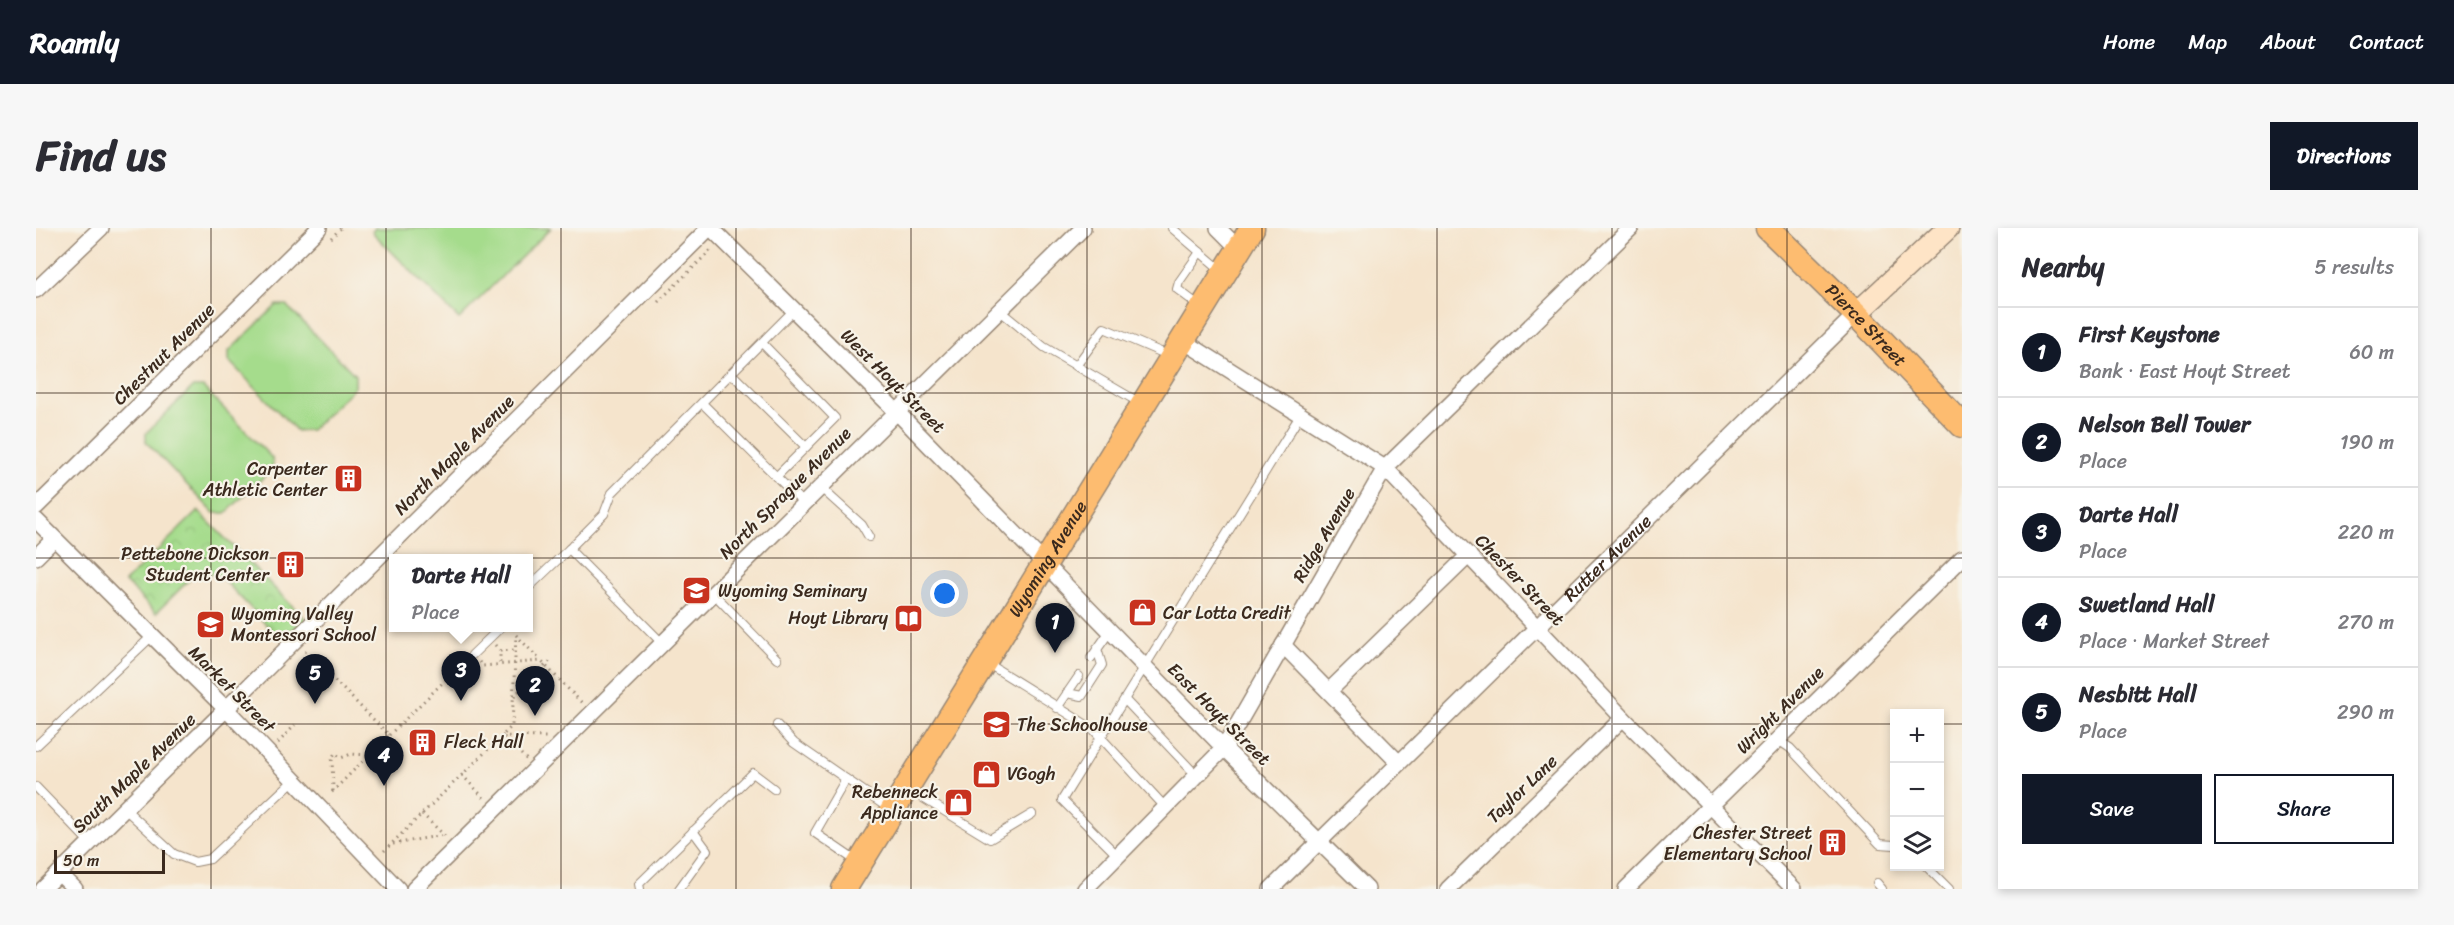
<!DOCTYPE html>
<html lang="en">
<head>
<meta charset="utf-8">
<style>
	body { margin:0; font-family:Sriracha,sans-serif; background:#f7f7f7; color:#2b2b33 }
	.controls { position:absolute; right:18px; bottom:18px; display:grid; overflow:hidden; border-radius:0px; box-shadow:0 3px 9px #0003 }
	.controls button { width:54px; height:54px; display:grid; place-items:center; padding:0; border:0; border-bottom:2px solid #e1e1e2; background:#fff; color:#2b2b33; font:30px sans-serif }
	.scale { position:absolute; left:18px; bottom:15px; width:111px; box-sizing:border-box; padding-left:6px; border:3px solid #3b2a1e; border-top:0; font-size:16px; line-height:21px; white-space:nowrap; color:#3b2a1e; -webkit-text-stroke:4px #f7f3e8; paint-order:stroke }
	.you { position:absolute; left:909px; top:366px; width:21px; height:21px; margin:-15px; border:4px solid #fff; border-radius:50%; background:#1a73e8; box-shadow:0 0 0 9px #1a73e833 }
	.badge { display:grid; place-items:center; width:39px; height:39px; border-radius:50%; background:#111827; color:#fff; font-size:20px; font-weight:700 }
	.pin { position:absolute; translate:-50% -50px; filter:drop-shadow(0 2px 3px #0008) }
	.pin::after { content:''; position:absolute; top:32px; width:21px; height:18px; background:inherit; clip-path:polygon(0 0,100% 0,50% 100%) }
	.popup { position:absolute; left:353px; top:326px; width:144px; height:78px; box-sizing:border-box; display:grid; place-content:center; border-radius:0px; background:#fff; filter:drop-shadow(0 2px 4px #0005); font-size:20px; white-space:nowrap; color:#7c7c81 }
	.popup b { font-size:22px; color:#2b2b33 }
	.popup::after { content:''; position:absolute; left:50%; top:100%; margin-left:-12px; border:12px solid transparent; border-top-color:#fff }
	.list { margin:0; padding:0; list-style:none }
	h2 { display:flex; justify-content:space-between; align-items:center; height:78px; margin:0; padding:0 24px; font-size:26px }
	h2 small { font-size:20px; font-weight:400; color:#7c7c81 }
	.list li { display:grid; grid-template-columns:39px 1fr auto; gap:18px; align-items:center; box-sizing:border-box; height:90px; padding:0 24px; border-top:2px solid #e1e1e2 }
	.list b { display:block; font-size:22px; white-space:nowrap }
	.list p { margin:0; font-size:20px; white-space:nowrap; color:#7c7c81 }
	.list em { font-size:20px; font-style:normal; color:#7c7c81 }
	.actions { display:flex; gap:12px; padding:18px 24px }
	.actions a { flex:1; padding:14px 0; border:2px solid #111827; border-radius:0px; text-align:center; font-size:21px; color:#111827 }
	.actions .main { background:#111827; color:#fff }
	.icon { flex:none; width:33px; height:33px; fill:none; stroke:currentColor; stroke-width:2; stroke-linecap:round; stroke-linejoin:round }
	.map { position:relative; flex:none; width:1926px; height:661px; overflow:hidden; border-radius:0px }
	header { display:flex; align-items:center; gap:36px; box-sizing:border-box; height:84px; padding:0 30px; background:#111827; color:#fff }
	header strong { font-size:28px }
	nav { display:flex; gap:33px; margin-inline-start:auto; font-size:21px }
	.intro { display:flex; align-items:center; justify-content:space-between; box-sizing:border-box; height:144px; padding:0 36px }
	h1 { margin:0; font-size:42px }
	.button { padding:15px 27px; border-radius:0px; background:#111827; color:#fff; font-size:21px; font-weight:700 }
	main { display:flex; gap:36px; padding:0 36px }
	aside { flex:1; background:#fff; border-radius:0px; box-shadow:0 3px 9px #0003 }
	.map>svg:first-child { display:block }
	.park { fill:url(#park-crowns); stroke:#708355; stroke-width:1.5 }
	.garden { fill:#a5dc8c; stroke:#708355; stroke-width:1.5 }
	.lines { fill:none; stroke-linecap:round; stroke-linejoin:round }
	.lane-casing { stroke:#988775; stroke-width:10 }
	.street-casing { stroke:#988775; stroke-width:18 }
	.secondary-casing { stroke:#988775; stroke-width:24 }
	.primary-casing { stroke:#988775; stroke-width:27 }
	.path { stroke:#988775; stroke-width:3; stroke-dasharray:1.5 4.5; stroke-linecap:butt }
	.lane { stroke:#fff; stroke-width:8 }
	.street { stroke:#fff; stroke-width:15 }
	.secondary { stroke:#fee4c6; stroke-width:21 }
	.primary { stroke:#fdbc70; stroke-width:24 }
	.grid { fill:none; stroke:#3b2a1e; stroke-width:1.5; stroke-opacity:0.55 }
	.labels { text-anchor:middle; stroke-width:4.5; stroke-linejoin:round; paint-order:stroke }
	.street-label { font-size:18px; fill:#3b2a1e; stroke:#f7f3e8 }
	.poi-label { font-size:18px; fill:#3b2a1e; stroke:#f7f3e8; text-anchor:start }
</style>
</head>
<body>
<header>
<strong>Roamly</strong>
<nav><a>Home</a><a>Map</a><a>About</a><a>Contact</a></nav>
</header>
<div class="intro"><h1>Find us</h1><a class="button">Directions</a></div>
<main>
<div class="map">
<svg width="1926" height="661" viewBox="0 0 1926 661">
	<defs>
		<pattern id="park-crowns" width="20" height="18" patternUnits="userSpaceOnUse" patternTransform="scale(1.5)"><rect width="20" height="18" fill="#a5dc8c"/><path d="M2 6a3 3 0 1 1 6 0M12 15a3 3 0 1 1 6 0" fill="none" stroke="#8fbd78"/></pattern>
	</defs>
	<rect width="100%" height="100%" fill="#f7f3e8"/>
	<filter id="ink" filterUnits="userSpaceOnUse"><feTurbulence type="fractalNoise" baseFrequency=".0167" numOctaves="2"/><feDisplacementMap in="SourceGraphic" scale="12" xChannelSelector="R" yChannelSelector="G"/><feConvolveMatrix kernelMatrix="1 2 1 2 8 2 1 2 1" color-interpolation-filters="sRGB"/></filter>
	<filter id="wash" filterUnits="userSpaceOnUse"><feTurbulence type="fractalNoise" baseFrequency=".008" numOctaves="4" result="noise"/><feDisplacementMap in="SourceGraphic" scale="24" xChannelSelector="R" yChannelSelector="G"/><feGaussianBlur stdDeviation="1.35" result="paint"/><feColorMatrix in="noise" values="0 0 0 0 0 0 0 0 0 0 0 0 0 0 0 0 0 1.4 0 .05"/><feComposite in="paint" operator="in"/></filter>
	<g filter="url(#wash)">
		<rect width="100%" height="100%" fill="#f5e4cc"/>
		<polygon class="park" points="162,283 273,395 241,408 186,350 171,345 159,346 120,385 89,354"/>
		<g class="garden">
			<polygon points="339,0 515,0 423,91 336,4"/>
			<polygon points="241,77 250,77 319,147 319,159 275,202 261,203 193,133 193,123"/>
			<polygon points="157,159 167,159 236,230 237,240 190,285 178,285 110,214 110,205"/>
		</g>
	</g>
	<g filter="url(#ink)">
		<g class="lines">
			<defs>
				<g id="lane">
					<polyline points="1136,0 1185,42"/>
					<polyline points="1164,24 1143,54 1141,61 1165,79"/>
					<polyline points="963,82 1008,119 1104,175"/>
					<polyline points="726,115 799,190 740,249"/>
					<polyline points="1040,138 1068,100 1134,128"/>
					<polyline points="696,146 770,219"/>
					<polyline points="666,175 767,275"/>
					<polyline points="784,259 826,297 833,309"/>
					<polyline points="533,321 568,286 576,265 758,82"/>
					<polyline points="492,360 533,321 626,415"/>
					<polyline points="677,365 741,431"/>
					<polyline points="436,427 464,400"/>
					<polyline points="1055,430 1074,403"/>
					<polyline points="951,435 1057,501 1130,580"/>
					<polyline points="1031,465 1046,468 1066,437 1061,421"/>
					<polyline points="1089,472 1161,548"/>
					<polyline points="1021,480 1043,448"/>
					<polyline points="741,497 758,515 855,582"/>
					<polyline points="1742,512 1754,520 1844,616 1858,617"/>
					<polyline points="0,518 116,408"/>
					<polyline points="810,551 779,605 820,633"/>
					<polyline points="0,559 54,615"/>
					<polyline points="874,562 954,611 996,586"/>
					<polyline points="89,581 138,626 159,634 174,631 258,552"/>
					<polyline points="1083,629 1026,572 1265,186"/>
					<polyline points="1890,638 1913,661"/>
					<polyline points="1841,655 1846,661"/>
					<polyline points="604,661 603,656 717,545 738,561"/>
					<polyline points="643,661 671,622 657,603"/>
				</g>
				<g id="street">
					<polyline points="675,0 860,183 1188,520 1331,661"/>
					<polyline points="1182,0 1203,21"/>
					<polyline points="0,62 65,0"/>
					<polyline points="1146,112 1349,240 1587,490 1758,661"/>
					<polyline points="0,279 283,0"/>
					<polyline points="0,292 190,481 362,661"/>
					<polyline points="0,329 18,311"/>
					<polyline points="1247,417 1363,535"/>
					<polyline points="1293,463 1433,327"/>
					<polyline points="23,645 39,661"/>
					<polyline points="7,661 190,481 673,0"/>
					<polyline points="378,661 1047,0"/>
					<polyline points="1049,661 1188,520 1349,240 1595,0"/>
					<path id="s1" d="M 1235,661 L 1820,86"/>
					<polyline points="1412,661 1587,490"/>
					<polyline points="1590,661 1926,330"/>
				</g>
				<polyline id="secondary" points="1820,86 1912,0"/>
				<g id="primary">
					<path id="s2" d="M 1732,0 L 1820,86 L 1926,197"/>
					<path id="s3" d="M 808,661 L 1216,0"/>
				</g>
			</defs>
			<use href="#lane" class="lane-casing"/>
			<use href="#street" class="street-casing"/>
			<use href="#secondary" class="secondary-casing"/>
			<use href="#primary" class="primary-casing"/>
			<g class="path">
				<polyline points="295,10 305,0"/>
				<polyline points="622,74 677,20"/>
				<polyline points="459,417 464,423 464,437"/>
				<polyline points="269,423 353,507 293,567"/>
				<polyline points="464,423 479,422"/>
				<polyline points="443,434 447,438 505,433 546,475"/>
				<polyline points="478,468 515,432"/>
				<polyline points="353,507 429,433"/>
				<polyline points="466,508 512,509"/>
				<polyline points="468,509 491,532"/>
				<polyline points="242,515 259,497"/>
				<polyline points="426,547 450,572"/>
				<polyline points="297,563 296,530 299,525 305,530 315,526 333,527"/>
				<polyline points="386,586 409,608"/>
				<polyline points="357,616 408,607"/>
				<polyline points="348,623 476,498 480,407 505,433"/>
			</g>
			<use href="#lane" class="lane"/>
			<use href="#street" class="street"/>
			<use href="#secondary" class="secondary"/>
			<use href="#primary" class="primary"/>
		</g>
	</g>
	<path class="grid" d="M 175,0 L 175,661M 350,0 L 350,661M 525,0 L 525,661M 700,0 L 700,661M 875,0 L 875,661M 1051,0 L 1051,661M 1226,0 L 1226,661M 1401,0 L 1401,661M 1576,0 L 1576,661M 1751,0 L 1751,661M 0,165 L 1926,165M 0,330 L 1926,330M 0,496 L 1858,496M 1904,496 L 1926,496"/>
	<defs>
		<symbol id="building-square" viewBox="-11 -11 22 22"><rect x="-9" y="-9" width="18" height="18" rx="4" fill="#c8321e" stroke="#f7f3e8"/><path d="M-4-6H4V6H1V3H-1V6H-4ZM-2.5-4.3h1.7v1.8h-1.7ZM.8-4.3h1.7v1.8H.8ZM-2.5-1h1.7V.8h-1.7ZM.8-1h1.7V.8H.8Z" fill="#fff"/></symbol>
		<symbol id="school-square" viewBox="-11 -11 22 22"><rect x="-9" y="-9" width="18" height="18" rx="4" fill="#c8321e" stroke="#f7f3e8"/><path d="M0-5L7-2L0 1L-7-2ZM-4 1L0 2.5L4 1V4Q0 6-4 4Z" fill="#fff"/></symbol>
		<symbol id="shop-square" viewBox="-11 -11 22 22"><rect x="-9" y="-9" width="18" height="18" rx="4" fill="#c8321e" stroke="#f7f3e8"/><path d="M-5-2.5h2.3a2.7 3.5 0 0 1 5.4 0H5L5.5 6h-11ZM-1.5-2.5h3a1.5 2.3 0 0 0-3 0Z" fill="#fff"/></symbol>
		<symbol id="library-square" viewBox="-11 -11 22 22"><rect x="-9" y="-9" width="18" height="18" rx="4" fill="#c8321e" stroke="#f7f3e8"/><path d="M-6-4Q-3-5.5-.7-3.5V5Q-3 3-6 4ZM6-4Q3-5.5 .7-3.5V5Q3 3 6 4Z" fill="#fff"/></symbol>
	</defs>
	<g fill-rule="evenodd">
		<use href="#building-square" x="296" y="234" width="33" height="33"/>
		<use href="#building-square" x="238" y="320" width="33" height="33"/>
		<use href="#school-square" x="644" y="346" width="33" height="33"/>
		<use href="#shop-square" x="1090" y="368" width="33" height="33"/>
		<use href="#library-square" x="856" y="374" width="33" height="33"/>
		<use href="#school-square" x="158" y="380" width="33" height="33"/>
		<use href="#school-square" x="944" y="480" width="33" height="33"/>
		<use href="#building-square" x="370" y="498" width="33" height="33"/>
		<use href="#shop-square" x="934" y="530" width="33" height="33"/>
		<use href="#shop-square" x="906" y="558" width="33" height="33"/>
		<use href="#building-square" x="1780" y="598" width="33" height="33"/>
	</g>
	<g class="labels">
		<g class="street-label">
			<text dy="6" stroke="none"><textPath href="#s2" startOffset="138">Pierce Street</textPath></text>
			<text transform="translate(128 126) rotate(-45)" y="6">Chestnut Avenue</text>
			<text transform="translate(857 153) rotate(45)" y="6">West Hoyt Street</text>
			<text transform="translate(418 227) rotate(-45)" y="6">North Maple Avenue</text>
			<text transform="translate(749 265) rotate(-45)" y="6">North Sprague Avenue</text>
			<text transform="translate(1288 307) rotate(-60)" y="6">Ridge Avenue</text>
			<text dy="6" stroke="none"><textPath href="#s1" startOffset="472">Rutter Avenue</textPath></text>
			<text dy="6" stroke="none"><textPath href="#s3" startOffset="388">Wyoming Avenue</textPath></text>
			<text transform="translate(1484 352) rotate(46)" y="6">Chester Street</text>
			<text transform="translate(196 461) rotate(45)" y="6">Market Street</text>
			<text transform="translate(1744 482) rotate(-45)" y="6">Wright Avenue</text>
			<text transform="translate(1183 486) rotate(45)" y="6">East Hoyt Street</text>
			<text transform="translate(98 545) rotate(-44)" y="6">South Maple Avenue</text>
			<text transform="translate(1486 561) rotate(-44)" y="6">Taylor Lane</text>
		</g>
		<g class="poi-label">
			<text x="291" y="247" text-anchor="end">Carpenter<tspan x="291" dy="21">Athletic Center</tspan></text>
			<text x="233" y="332" text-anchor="end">Pettebone Dickson<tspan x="233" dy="21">Student Center</tspan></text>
			<text x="682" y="369">Wyoming Seminary</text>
			<text x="1127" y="391">Car Lotta Credit</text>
			<text x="195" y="392">Wyoming Valley<tspan x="195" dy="21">Montessori School</tspan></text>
			<text x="852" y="396" text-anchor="end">Hoyt Library</text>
			<text x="981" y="503">The Schoolhouse</text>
			<text x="408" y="520">Fleck Hall</text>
			<text x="971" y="552">VGogh</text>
			<text x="902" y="570" text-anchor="end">Rebenneck<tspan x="902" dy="21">Appliance</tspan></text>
			<text x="1776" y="611" text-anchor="end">Chester Street<tspan x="1776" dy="21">Elementary School</tspan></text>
		</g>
	</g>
</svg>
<div class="controls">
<button>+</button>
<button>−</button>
<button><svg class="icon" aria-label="layers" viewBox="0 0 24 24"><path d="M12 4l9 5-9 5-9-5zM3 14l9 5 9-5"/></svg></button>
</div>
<div class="scale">50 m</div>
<div class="you"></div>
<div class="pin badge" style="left:1019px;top:425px">1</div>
<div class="pin badge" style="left:499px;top:488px">2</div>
<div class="pin badge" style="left:425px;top:473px">3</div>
<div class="popup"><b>Darte Hall</b>Place</div>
<div class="pin badge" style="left:348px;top:558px">4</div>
<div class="pin badge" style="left:279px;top:476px">5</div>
</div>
<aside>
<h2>Nearby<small>5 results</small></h2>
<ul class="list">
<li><span class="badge">1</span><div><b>First Keystone</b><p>Bank · East Hoyt Street</p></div><em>60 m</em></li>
<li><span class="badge">2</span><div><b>Nelson Bell Tower</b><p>Place</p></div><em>190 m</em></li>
<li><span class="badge">3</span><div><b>Darte Hall</b><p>Place</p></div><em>220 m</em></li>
<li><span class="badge">4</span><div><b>Swetland Hall</b><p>Place · Market Street</p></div><em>270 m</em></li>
<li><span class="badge">5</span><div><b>Nesbitt Hall</b><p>Place</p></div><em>290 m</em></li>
</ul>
<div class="actions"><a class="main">Save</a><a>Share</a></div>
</aside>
</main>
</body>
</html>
